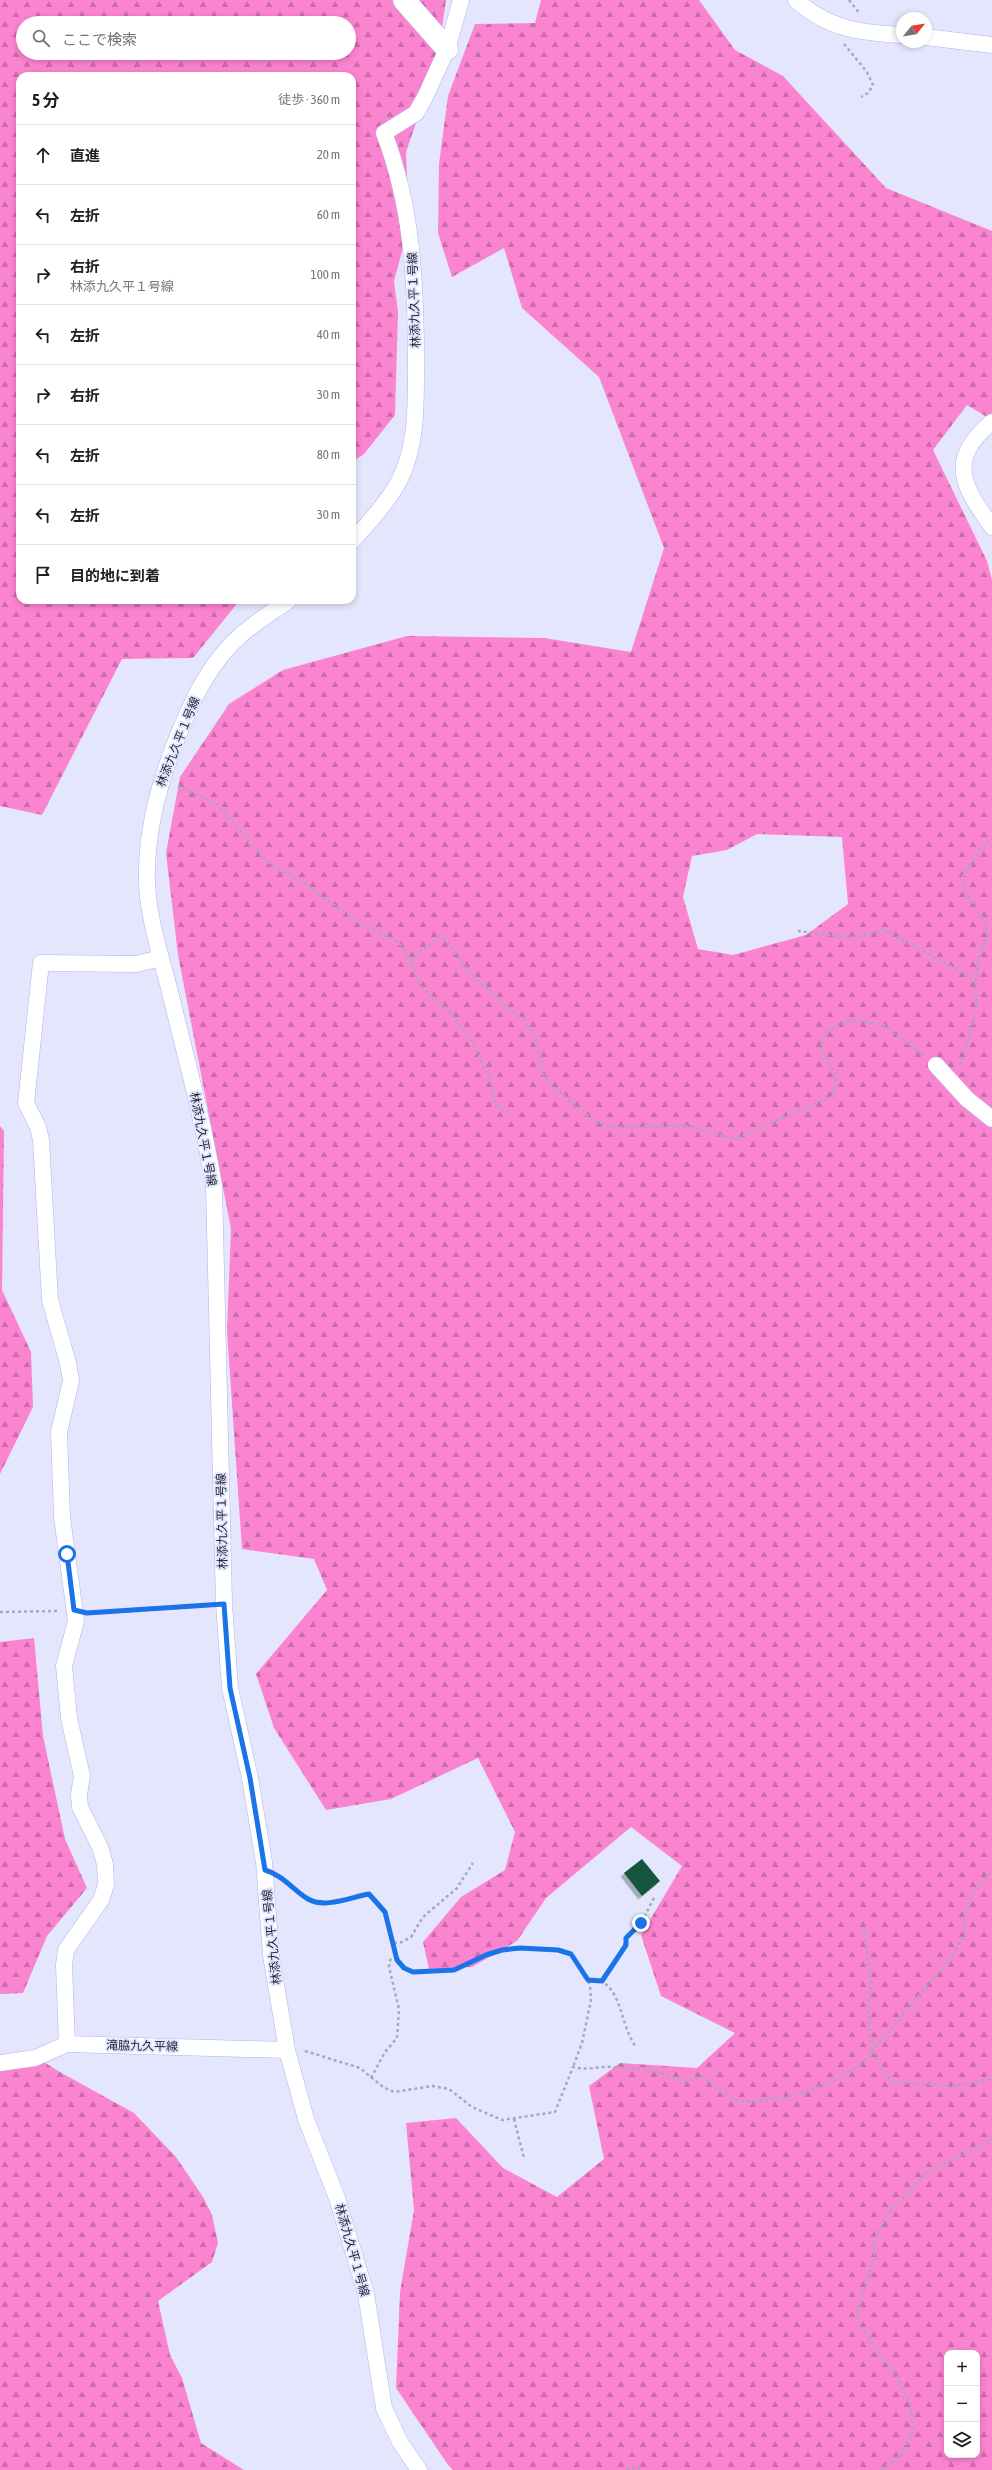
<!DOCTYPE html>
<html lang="ja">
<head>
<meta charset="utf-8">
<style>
	body { margin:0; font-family:"Asap Condensed","Noto Sans JP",sans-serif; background:#f2f2f2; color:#202124 }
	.controls { position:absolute; right:12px; bottom:12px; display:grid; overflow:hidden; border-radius:8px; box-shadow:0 2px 6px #0003 }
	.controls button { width:36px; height:36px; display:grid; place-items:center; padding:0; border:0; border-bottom:1px solid #e0e0e0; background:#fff; color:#202124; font:20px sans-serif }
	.compass { position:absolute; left:896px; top:12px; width:36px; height:36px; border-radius:50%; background:#fff; box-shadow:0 2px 6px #0003; rotate:60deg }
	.stop { position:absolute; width:12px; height:12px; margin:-9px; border:3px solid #1a73e8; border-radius:50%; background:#fff }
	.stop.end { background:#1a73e8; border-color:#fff; box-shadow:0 1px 4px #0008 }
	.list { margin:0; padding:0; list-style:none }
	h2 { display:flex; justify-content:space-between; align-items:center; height:52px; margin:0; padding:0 16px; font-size:17px }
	h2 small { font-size:13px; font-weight:400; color:#757577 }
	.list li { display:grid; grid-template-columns:26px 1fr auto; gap:12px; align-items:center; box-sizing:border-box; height:60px; padding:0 16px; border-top:1px solid #e0e0e0 }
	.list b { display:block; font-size:15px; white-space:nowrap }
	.list p { margin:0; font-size:13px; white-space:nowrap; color:#757577 }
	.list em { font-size:13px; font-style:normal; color:#757577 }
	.icon { flex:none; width:22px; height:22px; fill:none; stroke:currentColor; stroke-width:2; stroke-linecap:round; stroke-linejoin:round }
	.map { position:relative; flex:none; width:992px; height:2470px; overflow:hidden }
	.search { position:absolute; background:#fff; box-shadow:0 2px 6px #0003; left:16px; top:16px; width:340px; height:44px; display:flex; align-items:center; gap:10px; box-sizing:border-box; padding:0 14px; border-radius:22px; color:#757577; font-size:15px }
	.panel { position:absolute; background:#fff; box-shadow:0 2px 6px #0003; left:16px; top:72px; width:340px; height:532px; border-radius:12px }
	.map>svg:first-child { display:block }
	.forest { fill:url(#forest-firs); fill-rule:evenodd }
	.building { fill:#14573d; filter:url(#shadow) }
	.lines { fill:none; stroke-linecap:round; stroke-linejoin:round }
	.street-casing { stroke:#b1b3ea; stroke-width:17 }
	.secondary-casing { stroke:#b1b3ea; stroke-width:23 }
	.path { stroke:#a6a8be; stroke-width:2.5; stroke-dasharray:3 3; stroke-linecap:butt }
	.street { stroke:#fff; stroke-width:16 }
	.secondary { stroke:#fff; stroke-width:22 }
	.route { stroke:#1a73e8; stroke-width:5 }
	.labels { text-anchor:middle; stroke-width:4; stroke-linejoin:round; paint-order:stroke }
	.street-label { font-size:12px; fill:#1e1e33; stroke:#e4e6fd }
</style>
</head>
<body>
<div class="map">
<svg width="992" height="2470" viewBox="0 0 992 2470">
	<defs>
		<pattern id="forest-firs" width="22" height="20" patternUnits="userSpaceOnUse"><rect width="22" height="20" fill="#fb84d0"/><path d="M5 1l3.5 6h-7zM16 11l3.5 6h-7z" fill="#cb6ba9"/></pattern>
		<filter id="shadow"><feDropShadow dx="-3.5" dy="3.5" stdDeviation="0" flood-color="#0004"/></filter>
	</defs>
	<rect width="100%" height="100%" fill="#e4e6fd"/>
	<g class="forest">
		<path d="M 0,0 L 446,0 L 437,62 L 406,152 L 409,226 L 394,281 L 398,312 L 395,415 L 364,454 L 352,462 L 352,76 L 20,76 L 20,600 L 240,600 L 193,658 L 122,659 L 42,815 L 0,806 ZM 23,23 L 349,23 L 349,53 L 23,53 Z"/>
		<path d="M 541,0 L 699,0 L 735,50 L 783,76 L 886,188 L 992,231 L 992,420 L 967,405 L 933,450 L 987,561 L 992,580 L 992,2470 L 453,2470 L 448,2465 L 396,2388 L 400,2292 L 414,2210 L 406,2123 L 456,2118 L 503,2168 L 557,2197 L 604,2159 L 589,2086 L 620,2063 L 697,2068 L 735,2033 L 661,1996 L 641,1935 L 682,1866 L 631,1827 L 546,1898 L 517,1941 L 472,1967 L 429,1969 L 423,1942 L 461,1897 L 505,1870 L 515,1832 L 478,1758 L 391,1799 L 326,1810 L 274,1728 L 256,1674 L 327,1590 L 314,1559 L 242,1549 L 227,1331 L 231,1229 L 178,955 L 166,853 L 180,777 L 229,704 L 283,670 L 407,636 L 544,638 L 631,652 L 664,548 L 599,377 L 522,308 L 504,248 L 452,277 L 438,233 L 439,164 L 448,96 L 475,24 L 535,23 ZM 757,834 L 842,837 L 848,904 L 806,935 L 733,955 L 698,949 L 683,897 L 692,856 L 727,850 ZM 947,2353 L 977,2353 L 977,2455 L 947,2455 Z"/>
		<polygon points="0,1126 4,1131 2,1290 31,1352 33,1407 0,1474"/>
		<polygon points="34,1638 43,1736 65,1839 87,1888 47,1936 23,1993 0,1994 0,1642"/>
		<polygon points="0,2057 44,2062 58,2071 134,2113 176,2157 203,2197 212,2215 218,2243 212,2262 158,2301 170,2355 182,2378 201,2443 244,2470 0,2470"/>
	</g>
	<polygon class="building" points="642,1859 660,1881 642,1896 624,1873"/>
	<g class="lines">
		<defs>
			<g id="street">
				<path d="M 796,0 C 828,29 861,33 902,35"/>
				<polyline points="926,37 992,45"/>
				<path d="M 992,422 C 946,460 963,486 992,527"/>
				<path d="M 352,541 C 369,523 389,501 400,479 C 417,445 416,403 416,366 C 416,286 413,208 384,133 L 416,113 L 425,97 L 447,49 L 461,0"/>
				<path d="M 289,600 C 274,611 257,621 242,634 C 208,663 190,705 174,746 C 159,785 148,825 147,868 C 145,907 159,950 169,988 C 185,1054 203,1119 214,1186 L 224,1604 L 230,1688 L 250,1778 L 264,1862 L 271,1955 L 287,2050 L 306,2119 L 337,2198 L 366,2294 L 384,2408 L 400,2442 L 419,2470"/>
				<polyline points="936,1065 967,1099 992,1119"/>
				<polyline points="67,2044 64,1965 66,1950 101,1900 106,1885 105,1864 100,1847 80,1807 79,1795 82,1776 69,1718 64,1666 76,1621 62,1517 59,1432 71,1381 68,1363 50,1300 41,1140 38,1127 26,1103 41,963 136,964 161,958"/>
				<polyline points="0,2063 35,2058 67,2044 287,2050"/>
			</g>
			<polyline id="secondary" points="404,0 447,49"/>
		</defs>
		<use href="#street" class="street-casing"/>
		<use href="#secondary" class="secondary-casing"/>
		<g class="path">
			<polyline points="849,0 860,14"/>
			<polyline points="844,44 867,72 873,85 868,93 861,97"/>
			<polyline points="178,786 216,803 271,866 301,881 359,923 396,941 403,947 421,986 453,1016 473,1044 490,1078 495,1104 508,1113"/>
			<path d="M 798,931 C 824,934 859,943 882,929 L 961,972 L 975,982 L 977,1009 L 960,1066"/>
			<polyline points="410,961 439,937 445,939 471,974 524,1021 533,1032 541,1060 541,1071 549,1083 591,1119 610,1127 691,1126 726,1137 737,1138 833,1096 837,1077 820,1048 826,1032 850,1020 884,1025 923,1055"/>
			<polyline points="975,982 979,955 987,934 986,923 964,890 963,876 985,844 992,839"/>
			<polyline points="0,1612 58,1611"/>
			<polyline points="91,1613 208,1605"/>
			<polyline points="283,1879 309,1900 323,1903 369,1894 385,1912 397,1960 404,1968 413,1972 453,1970 502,1949 520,1948 558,1950 571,1954 581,1968 590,1985 591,2000 582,2043 573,2067"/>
			<polyline points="864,1927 871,1983 868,2015 872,2050 885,2076 894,2082 952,2086 992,2079"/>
			<polyline points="394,1943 402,1942 411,1937 423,1917 457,1888 473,1863"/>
			<path d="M 588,1980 C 622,1976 619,2025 636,2047"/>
			<polyline points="602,1981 622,1951 627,1937 641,1923 654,1898"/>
			<path d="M 305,2051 L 360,2068 L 383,2087 L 394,2092 L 433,2086 L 449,2089 L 472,2107 L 502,2120 L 555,2112 L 573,2067 C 586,2071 599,2066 613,2067 C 626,2068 639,2069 653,2071 C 673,2075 681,2087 703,2076 C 713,2085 723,2096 737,2101 C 742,2103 750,2101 755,2101 C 795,2098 832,2086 863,2062 L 951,1957 L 964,1935 L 965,1914 L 975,1890 L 992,1870"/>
			<polyline points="371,2078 385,2052 397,2038 399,2009 389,1967 390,1960 396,1957"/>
			<polyline points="514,2119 524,2158"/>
			<polyline points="626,2470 637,2467 641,2470"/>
			<polyline points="881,2470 902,2454 913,2430 911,2405 897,2377 858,2323 857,2310 874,2259 874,2241 886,2216 929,2171 992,2139"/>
		</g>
		<use href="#street" class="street"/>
		<use href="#secondary" class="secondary"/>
	</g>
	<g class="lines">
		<path class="route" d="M 67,1554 L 74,1610 L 87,1613 L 224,1604 L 230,1688 L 250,1778 L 265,1870 C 283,1875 293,1890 308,1899 C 325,1909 351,1897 369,1894 L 385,1912 L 397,1960 L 404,1968 L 413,1972 L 454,1970 L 486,1955 L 502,1950 L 520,1948 L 558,1950 L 571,1954 L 588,1980 L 602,1981 L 626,1945 L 626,1938 L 641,1923"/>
	</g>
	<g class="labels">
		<g class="street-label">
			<text transform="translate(414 300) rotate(-92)" y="4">林添九久平１号線</text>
			<text transform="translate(178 742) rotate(-68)" y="4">林添九久平１号線</text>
			<text transform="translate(203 1139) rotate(79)" y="4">林添九久平１号線</text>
			<text transform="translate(222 1521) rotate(-91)" y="4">林添九久平１号線</text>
			<text transform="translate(272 1937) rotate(-96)" y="4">林添九久平１号線</text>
			<text transform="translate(142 2046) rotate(1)" y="4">滝脇九久平線</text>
			<text transform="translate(352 2250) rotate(74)" y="4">林添九久平１号線</text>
		</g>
	</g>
</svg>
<div class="controls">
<button>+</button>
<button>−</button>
<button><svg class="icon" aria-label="layers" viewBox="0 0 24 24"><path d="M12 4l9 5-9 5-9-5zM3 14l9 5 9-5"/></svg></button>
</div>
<svg class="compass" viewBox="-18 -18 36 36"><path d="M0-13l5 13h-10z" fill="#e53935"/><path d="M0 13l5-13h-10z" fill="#757577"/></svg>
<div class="stop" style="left:67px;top:1554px"></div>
<div class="stop end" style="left:641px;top:1923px"></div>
<div class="search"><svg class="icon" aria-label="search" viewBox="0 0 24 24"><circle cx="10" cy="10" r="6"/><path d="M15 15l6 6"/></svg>ここで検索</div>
<section class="panel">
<h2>5 分<small>徒歩 · 360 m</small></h2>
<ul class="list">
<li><svg class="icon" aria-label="ahead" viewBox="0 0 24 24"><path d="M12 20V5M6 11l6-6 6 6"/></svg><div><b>直進</b></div><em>20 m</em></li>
<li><svg class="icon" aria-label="left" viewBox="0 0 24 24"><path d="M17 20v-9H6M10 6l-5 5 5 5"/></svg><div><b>左折</b></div><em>60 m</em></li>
<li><svg class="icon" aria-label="right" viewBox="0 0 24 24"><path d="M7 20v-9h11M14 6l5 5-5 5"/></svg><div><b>右折</b><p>林添九久平１号線</p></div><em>100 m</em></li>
<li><svg class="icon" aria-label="left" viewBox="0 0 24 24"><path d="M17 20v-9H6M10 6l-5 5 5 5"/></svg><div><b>左折</b></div><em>40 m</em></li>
<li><svg class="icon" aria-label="right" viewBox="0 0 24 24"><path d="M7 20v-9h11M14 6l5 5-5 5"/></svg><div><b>右折</b></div><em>30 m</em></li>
<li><svg class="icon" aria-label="left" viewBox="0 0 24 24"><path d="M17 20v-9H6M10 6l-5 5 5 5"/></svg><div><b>左折</b></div><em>80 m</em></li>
<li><svg class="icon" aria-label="left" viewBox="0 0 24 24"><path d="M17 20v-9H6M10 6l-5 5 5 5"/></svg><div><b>左折</b></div><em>30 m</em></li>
<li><svg class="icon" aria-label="arrive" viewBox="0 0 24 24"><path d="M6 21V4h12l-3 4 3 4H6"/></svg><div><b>目的地に到着</b></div></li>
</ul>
</section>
</div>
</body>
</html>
